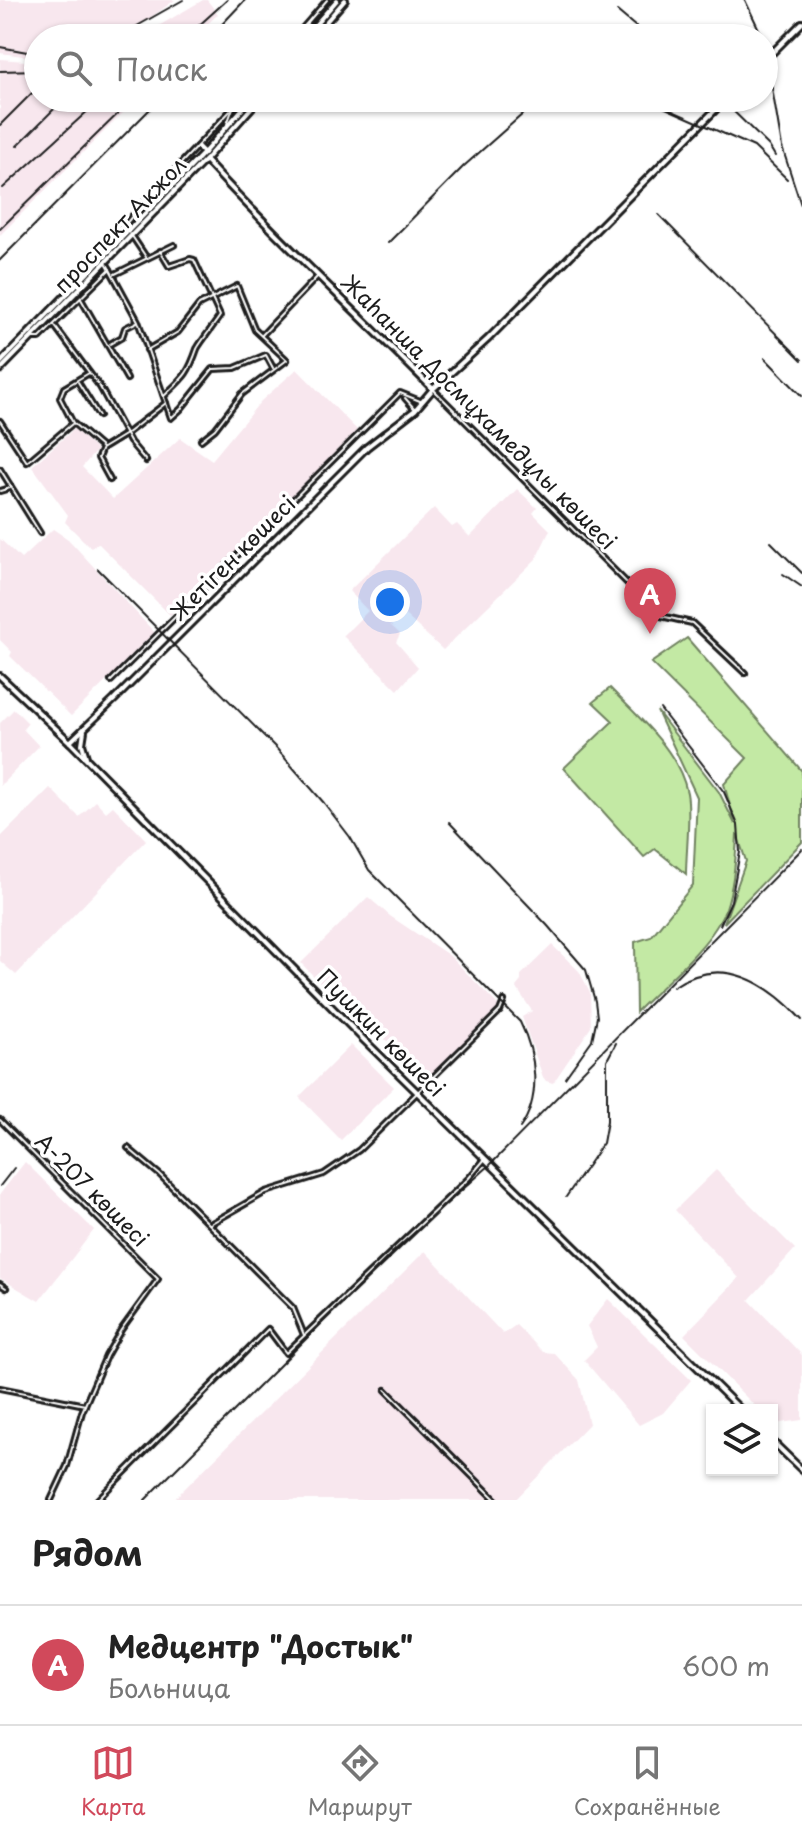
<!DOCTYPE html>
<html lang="ru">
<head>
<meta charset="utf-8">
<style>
	body { margin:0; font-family:"Playpen Sans",sans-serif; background:#f2f2f2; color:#222 }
	.controls { position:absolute; right:24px; bottom:24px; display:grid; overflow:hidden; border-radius:0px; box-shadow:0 2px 6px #0004 }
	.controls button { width:72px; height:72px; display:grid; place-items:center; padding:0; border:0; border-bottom:2px solid #e0e0e0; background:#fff; color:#222; font:40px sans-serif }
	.you { position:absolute; left:390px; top:602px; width:28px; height:28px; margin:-20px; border:6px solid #fff; border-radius:50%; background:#1a73e8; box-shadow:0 0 0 12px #1a73e833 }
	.badge { display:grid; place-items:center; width:52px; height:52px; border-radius:50%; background:#d1495b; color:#fff; font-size:26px; font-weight:700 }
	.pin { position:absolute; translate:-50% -66px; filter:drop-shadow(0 2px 4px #0008) }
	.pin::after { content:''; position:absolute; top:42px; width:28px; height:24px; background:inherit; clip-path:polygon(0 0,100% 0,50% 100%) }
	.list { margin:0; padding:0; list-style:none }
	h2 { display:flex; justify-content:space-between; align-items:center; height:104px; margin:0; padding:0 32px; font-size:34px }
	h2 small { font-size:26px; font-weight:400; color:#767676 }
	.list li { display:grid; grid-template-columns:52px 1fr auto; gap:24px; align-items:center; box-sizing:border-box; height:120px; padding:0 32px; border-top:2px solid #e0e0e0 }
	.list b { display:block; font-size:30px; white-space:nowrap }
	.list p { margin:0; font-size:26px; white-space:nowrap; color:#767676 }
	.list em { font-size:26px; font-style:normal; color:#767676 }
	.icon { flex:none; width:44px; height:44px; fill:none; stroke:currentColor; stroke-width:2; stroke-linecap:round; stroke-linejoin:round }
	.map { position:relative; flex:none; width:802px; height:1500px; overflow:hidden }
	.search { position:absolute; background:#fff; box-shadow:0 2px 6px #0004; left:24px; right:24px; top:24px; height:88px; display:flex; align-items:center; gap:20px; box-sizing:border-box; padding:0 28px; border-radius:44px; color:#767676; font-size:30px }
	.sheet { height:224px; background:#fff }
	nav { display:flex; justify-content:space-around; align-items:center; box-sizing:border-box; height:112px; border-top:2px solid #e0e0e0; background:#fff; font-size:22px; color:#767676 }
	nav a { display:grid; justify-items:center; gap:4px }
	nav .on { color:#d1495b }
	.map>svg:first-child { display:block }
	.built { fill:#f8e7ee }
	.green { fill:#c3e9a4; stroke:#708260; stroke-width:2 }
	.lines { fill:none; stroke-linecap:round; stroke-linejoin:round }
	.street-casing { stroke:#1c1c1c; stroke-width:8 }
	.secondary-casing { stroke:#1c1c1c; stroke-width:10 }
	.street { stroke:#fff; stroke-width:2 }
	.secondary { stroke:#fff; stroke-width:4 }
	.rail { stroke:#1c1c1c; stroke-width:2 }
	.labels { text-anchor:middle; stroke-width:7; stroke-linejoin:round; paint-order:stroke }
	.street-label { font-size:22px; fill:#1c1c1c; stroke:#fff }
</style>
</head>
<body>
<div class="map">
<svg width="802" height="1500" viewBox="0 0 802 1500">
	<rect width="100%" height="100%" fill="#fff"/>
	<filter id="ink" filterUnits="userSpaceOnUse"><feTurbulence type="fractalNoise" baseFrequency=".0125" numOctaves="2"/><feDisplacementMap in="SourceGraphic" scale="16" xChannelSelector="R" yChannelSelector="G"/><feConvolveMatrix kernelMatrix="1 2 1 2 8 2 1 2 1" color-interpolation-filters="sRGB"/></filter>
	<g filter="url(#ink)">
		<g class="built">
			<polygon points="0,0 175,0 122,38 38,38 38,58 0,53"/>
			<polygon points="203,0 207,0 218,14 193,38 138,38"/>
			<polygon points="0,59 38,62 38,98 138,98 0,235"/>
			<polygon points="297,369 357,430 233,557 170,615 98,543 91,548 65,522 68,515 32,466 74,429 97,450 82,467 113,499 180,438 212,460 261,401"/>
			<polygon points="517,489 537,508 533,513 550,530 536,559 443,650 393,604 383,615 383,618 400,634 396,642 418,667 398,690 343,636 368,611 349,591 434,508 452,527 457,524 470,537"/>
			<polygon points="53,529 68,539 155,633 71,716 10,656 12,652 0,640 0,539 21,559"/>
			<polygon points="14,709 28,723 23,729 39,746 0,786 0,723"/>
			<polygon points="50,788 79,817 96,801 106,812 113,806 146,840 16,975 0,961 0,838"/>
			<polygon points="368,897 390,916 450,956 499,1006 498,1011 423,1083 396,1055 397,1049 377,1033 372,1036 301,963"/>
			<polygon points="552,945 579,971 590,992 591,1027 553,1083 546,1081 543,1077 522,1017 532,1011 516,987 521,981 521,975"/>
			<polygon points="351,1045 394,1087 341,1140 299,1097"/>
			<polygon points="25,1162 94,1230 39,1301 0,1278 0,1194"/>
			<polygon points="716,1170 795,1249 749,1300 802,1355 802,1420 773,1424 772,1410 759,1410 684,1335 739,1278 675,1210"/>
			<polygon points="425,1251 503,1334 516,1325 543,1352 554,1353 579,1380 589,1424 515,1500 173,1500"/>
			<polygon points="608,1299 691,1380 663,1413 639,1425 584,1360 597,1347 587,1326"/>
		</g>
		<g class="green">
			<path d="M 687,638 L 802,771 L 802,842 L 724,923 L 746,861 L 737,834 C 736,858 734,885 726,908 C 712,945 664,983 636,1012 L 635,942 L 651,937 L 693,885 L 697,797 L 657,711 L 719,792 L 735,824 L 724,784 L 747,758 L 651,663 Z"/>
			<path d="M 610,688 C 638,717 679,751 687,793 C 691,814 686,851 686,874 L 655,849 L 644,857 L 564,768 L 613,721 L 593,702 Z"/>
		</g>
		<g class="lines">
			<defs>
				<g id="street">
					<polyline points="294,38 327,0"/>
					<polyline points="227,124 233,108 242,98"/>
					<polyline points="132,236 146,257"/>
					<path d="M 160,251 L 169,266 L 190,259 L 194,260 L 220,316 C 215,324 199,344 197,349 C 188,375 184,377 164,396"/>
					<polyline points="107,264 138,321 171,418 181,409 213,369 235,368 266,355 273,368"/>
					<polyline points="90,268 138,209 233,108"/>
					<polyline points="115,274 174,245"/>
					<polyline points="81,299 127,379"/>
					<polyline points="54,325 100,387 130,442 146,461"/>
					<polyline points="262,335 318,276"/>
					<polyline points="32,338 40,338 110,269"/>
					<polyline points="110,344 122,337 125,328 137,322"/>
					<polyline points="147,350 178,332 199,305 237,286 255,330 287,360 242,394 215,429 201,440"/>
					<polyline points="89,373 64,388 60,398 73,423 102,448 98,458 110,480"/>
					<polyline points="78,382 99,416"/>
					<polyline points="434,390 644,600 661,616 692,623 745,673"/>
					<polyline points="405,398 414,408"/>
					<polyline points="0,421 27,462 72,424"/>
					<polyline points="103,448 126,434 166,403"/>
					<polyline points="0,469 40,533"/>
					<polyline points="0,491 10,488"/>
					<polyline points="111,681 400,393 420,401"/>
					<polyline points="0,1120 158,1279 121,1330 106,1356 82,1412 67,1466 51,1500"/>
					<polyline points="128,1148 160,1175 293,1308 304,1335"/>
					<polyline points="210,1224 266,1192 324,1174 359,1150 500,1011 504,1001"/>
					<polyline points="0,1284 6,1288"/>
					<polyline points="0,1388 85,1405"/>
					<polyline points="386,1390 496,1500"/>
					<polyline points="97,1500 268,1329 286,1353 468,1179 485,1159"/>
				</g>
				<g id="secondary">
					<polyline points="304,38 337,0"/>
					<polyline points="312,38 345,0"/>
					<polyline points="764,61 802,23"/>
					<polyline points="198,147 204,153"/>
					<path d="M 206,161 C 278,240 358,313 433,389"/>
					<polyline points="0,363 201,156 252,98"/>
					<polyline points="0,370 205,160 260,98"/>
					<polyline points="0,676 70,742 362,1038 741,1410"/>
					<polyline points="84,731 82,744 86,757"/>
					<polyline points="70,742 114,700 367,447 415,410 433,389 488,339 727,98"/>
					<polyline points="772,1441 802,1470"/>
				</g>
			</defs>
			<use href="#street" class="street-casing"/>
			<use href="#secondary" class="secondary-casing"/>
			<use href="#street" class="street"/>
			<use href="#secondary" class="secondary"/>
			<g class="rail">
				<polyline points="745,0 763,38"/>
				<polyline points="617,11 649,38"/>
				<polyline points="116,38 183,0"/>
				<polyline points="185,38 227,0"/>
				<polyline points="209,38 245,0"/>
				<polyline points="764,41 782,147 802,208"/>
				<polyline points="0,47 38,54"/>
				<polyline points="0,71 38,70"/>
				<polyline points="643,98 754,147 787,179"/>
				<polyline points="720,98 769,146 775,156"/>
				<polyline points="0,125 38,87"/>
				<polyline points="17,146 65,98"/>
				<polyline points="3,188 102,98"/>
				<polyline points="659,215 802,360"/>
				<polyline points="0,229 134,98"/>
				<polyline points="388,243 464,166 541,98"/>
				<polyline points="0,260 161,98"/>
				<polyline points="765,358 802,396"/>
				<polyline points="771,542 802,573"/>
				<path d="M 98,569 L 276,748 L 324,803 L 350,837 L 369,870 L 520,1022 C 536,1054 542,1097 520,1128"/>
				<polyline points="783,574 802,587"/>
				<polyline points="660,709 724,792 738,825 740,852 731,901 720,925"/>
				<polyline points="449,822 547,925 586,970 595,1001 597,1017 592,1040 565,1078"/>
				<path d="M 673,987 C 722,954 767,982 802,1020"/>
				<polyline points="0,1186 14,1168"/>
				<polyline points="566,1197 603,1143 607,1121 607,1060 616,1043"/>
				<polyline points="145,1500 395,1250 490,1165 802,849"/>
			</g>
		</g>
	</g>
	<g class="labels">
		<g class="street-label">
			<text transform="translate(120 225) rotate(-46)" y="8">проспект Акжол</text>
			<text transform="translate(479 412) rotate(45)" y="8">Жаһанша Досмұхамедұлы көшесі</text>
			<text transform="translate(233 558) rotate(-45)" y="8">Жетіген көшесі</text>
			<text transform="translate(381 1033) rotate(45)" y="8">Пушкин көшесі</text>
			<text transform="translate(92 1190) rotate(45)" y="8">А-207 көшесі</text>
		</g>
	</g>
</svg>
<div class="controls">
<button><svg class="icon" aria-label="layers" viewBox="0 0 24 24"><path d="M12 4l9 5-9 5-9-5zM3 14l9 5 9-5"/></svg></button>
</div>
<div class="you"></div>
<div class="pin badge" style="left:650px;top:634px">A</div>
<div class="search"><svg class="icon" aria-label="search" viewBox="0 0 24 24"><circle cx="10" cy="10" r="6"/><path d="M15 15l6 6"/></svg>Поиск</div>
</div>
<section class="sheet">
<h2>Рядом<small></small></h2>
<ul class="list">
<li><span class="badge">A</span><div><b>Медцентр &quot;Достык&quot;</b><p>Больница</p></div><em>600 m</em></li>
</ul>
</section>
<nav>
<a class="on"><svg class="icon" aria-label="map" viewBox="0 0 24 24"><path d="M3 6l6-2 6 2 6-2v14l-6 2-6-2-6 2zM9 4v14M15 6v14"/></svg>Карта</a>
<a><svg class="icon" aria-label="directions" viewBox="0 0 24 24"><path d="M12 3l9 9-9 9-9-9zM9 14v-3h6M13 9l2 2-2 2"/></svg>Маршрут</a>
<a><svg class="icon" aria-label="saved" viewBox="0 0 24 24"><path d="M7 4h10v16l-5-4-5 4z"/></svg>Сохранённые</a>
</nav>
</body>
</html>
